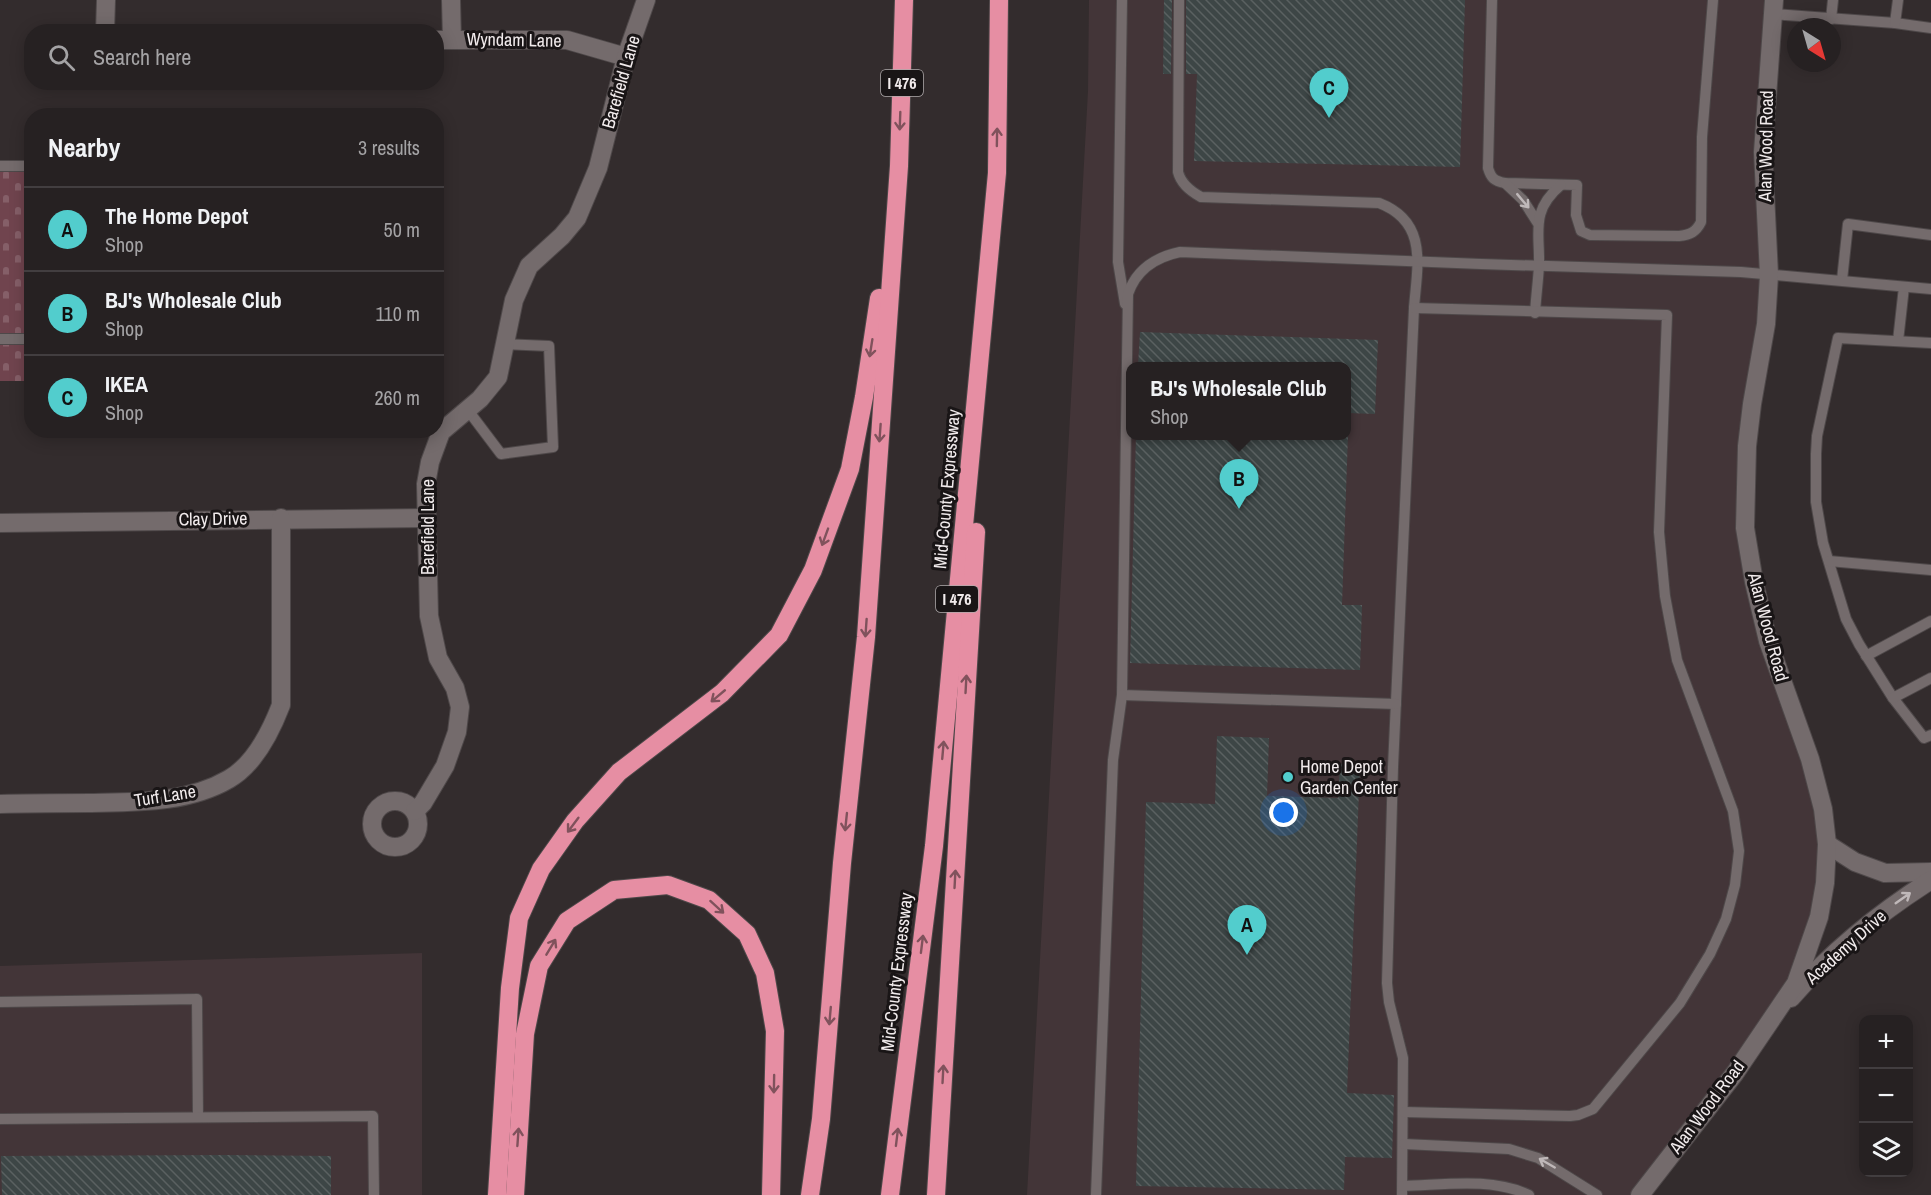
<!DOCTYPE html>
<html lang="en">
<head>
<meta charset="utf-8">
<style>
	body { margin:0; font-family:"Archivo Narrow",sans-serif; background:#2e292a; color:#f1f3f6 }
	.controls { position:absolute; right:18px; bottom:18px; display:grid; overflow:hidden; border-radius:12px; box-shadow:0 3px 15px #0003 }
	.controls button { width:54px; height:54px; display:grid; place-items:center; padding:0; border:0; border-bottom:2px solid #423e40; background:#262122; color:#f1f3f6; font:30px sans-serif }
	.compass { position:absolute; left:1787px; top:18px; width:54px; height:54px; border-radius:50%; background:#262122; box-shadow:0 3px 15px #0003; rotate:143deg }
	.you { position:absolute; left:1284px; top:813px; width:21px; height:21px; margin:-15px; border:4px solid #fff; border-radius:50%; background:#1a73e8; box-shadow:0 0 0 9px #1a73e833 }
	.badge { display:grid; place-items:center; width:39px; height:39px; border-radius:50%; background:#52cdcd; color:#111; font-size:20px; font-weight:700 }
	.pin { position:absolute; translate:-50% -50px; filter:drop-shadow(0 2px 3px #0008) }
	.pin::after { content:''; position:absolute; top:32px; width:21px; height:18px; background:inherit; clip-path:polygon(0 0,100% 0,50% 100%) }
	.popup { position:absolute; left:1126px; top:362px; width:225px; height:78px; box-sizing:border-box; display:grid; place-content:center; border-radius:12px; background:#262122; filter:drop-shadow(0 2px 4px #0005); font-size:20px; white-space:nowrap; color:#a4a3a5 }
	.popup b { font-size:22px; color:#f1f3f6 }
	.popup::after { content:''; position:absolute; left:50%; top:100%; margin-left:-12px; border:12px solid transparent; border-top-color:#262122 }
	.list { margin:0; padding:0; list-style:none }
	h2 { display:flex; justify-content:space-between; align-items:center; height:78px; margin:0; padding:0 24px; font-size:26px }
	h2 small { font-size:20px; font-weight:400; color:#a4a3a5 }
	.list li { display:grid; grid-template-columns:39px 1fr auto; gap:18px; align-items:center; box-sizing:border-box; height:84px; padding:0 24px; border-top:2px solid #423e40 }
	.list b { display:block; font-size:22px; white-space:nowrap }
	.list p { margin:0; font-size:20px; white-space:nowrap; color:#a4a3a5 }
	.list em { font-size:20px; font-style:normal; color:#a4a3a5 }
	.icon { flex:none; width:33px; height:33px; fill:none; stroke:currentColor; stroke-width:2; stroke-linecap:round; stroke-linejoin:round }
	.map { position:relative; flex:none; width:1931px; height:1195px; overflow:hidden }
	.search { position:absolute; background:#262122; box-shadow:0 3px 15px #0003; left:24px; top:24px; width:420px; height:66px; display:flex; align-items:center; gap:15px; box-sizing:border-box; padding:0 21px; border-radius:24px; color:#a4a3a5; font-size:22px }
	.panel { position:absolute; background:#262122; box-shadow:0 3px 15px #0003; left:24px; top:108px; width:420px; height:330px; border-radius:24px }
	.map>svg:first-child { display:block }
	.built { fill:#433538; fill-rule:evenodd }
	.cemetery { fill:url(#cemetery-stones) }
	.building { fill:url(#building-back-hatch) }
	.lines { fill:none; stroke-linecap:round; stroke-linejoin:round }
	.lane-casing { stroke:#4e4849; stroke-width:12 }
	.street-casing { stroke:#4e4849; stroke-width:20 }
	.secondary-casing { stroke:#4e4849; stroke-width:20 }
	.highway-casing { stroke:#4e4849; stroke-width:20 }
	.lane { stroke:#746b6c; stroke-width:10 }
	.street { stroke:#746b6c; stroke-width:18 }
	.secondary { stroke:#746b6c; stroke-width:18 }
	.highway { stroke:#e68ea3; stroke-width:18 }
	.oneway { stroke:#80525c }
	.oneway2 { stroke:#bfb8b9 }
	.poi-dot { fill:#52cdcd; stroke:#191516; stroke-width:2 }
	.labels { text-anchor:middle; stroke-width:6; stroke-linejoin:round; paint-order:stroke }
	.shield { fill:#191516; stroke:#b0abac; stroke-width:1.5 }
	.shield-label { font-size:16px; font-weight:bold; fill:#f1ebec }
	.street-label { font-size:18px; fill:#f1ebec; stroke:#191516 }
	.poi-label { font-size:18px; fill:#f1ebec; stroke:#191516; text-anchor:start }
</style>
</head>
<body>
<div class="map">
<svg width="1931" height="1195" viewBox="0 0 1931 1195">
	<defs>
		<pattern id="cemetery-stones" width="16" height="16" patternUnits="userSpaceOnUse" patternTransform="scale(1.5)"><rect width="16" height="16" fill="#70444e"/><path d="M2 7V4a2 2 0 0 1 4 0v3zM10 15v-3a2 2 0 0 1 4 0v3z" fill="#855f68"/></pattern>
		<pattern id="building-back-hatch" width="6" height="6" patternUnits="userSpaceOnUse" patternTransform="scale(1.5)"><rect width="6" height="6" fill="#3d4646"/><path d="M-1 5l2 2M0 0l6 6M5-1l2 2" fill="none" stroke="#5a6161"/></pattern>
	</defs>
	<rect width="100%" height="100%" fill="#332c2d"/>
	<g class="built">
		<path d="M 1089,0 L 1774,0 L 1769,275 L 1745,528 L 1827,844 L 1796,983 L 1640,1195 L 1027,1195 L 1088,91 ZM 1131,366 L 1347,366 L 1347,436 L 1131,436 Z"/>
		<polygon points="422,953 422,1195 0,1195 0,966"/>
	</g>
	<rect class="cemetery" x="0" y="160" width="31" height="221"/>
	<g class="building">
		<polygon points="1164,0 1172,0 1171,74 1163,74"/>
		<polygon points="1186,0 1465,0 1460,167 1194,161 1197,74 1186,74"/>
		<polygon points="1140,332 1378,340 1375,414 1347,413 1347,366 1138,366"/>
		<polygon points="1136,435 1348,435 1342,605 1362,605 1360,670 1130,663"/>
		<polygon points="1217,736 1269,738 1267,796 1338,798 1340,764 1360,765 1347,1093 1394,1095 1392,1158 1345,1157 1344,1190 1136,1186 1146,802 1215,804"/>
		<polygon points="226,1155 331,1156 331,1195 2,1195 1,1156"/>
	</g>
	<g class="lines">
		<defs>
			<g id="lane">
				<polyline points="1122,0 1118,262 1125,304"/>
				<path d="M 1179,0 L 1178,172 C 1181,184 1190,191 1201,197 L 1379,203 C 1429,222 1417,267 1414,308 L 1393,767 L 1387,983 L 1389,1002 L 1403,1058 L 1402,1195"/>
				<path d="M 1492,0 L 1488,168 C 1491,178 1494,181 1505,183 L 1577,185 L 1576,215 L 1581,231 L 1590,235 L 1679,236 C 1690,235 1696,232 1701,222 L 1702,137 L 1713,0"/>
				<polyline points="1773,14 1895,23 1931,28"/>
				<polyline points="1831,19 1833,0"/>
				<polyline points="1895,23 1898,0"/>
				<polyline points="0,166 32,166"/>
				<polyline points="1505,183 1523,200 1537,222"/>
				<polyline points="1842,280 1848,224 1931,235"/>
				<path d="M 1535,313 C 1536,297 1538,282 1539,266 C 1540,232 1530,211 1561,185"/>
				<polyline points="0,339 32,339"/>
				<polyline points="1898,341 1904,287"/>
				<polyline points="1931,343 1838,338 1817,436 1816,454 1816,502 1823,543 1846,619 1859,644 1893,698 1924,738 1931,735"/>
				<polyline points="467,409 501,454 553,447 549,346 504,344"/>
				<polyline points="1829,561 1931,570"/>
				<polyline points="1866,656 1931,621"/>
				<polyline points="1893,698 1931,678"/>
				<path d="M 1396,704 L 1122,695 L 1128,294 C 1136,270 1156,257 1180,252 L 1481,264 L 1741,272 L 1931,289"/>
				<polyline points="0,1002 197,999 198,1117"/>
				<polyline points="1404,1112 1570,1116 1578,1115 1593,1109 1680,1003 1710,954 1726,919 1735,885 1739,851 1733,811 1677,660 1665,596 1659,532 1667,315 1414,308"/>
				<polyline points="0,1119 373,1116 374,1195"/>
				<polyline points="1404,1144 1509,1149 1538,1158 1597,1195"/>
				<path d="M 1403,1186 C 1444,1185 1491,1177 1529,1195"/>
				<polyline points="1096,1195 1113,760 1122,695"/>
			</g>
			<g id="street">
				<polyline points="451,0 452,40"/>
				<polyline points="105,32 106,0"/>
				<polyline points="436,40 567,40 626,57"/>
				<polyline points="0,523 426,518"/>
				<circle cx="395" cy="824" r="23"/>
				<path d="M 0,804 C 30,803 61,803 91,803 C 138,802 188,803 229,779 C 255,764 271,731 281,705 L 281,518"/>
				<polyline points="415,811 423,803 445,766 457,732 460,707 455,688 438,658 429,616 426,484 430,462 441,432 480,399 498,377 514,300 529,266 562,236 577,218 598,168 626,57 646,0"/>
				<polyline points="1827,844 1855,862 1885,873 1931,872"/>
				<path d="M 1791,998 C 1832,951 1879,913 1931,880"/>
			</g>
			<polyline id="secondary" points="1640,1195 1735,1073 1796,983 1819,917 1825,883 1827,844 1823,809 1810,759 1768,641 1754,582 1745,528 1747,446 1752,404 1766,324 1769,275 1763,152 1774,0"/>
			<g id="highway">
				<polyline points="497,1195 510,988 519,918 541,869 575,821 619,772 722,693 779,635 813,570 850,469 864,397 879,298"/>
				<polyline points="515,1195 525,1034 539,966 567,921 614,890 668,885 709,900 747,934 765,973 775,1031 771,1195"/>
				<polyline points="810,1195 821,1119 842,863 866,637 899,166 904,0"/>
				<polyline points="890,1195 934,846 997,173 999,0"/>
				<polyline points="936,1195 976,532"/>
			</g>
		</defs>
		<use href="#lane" class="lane-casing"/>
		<use href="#street" class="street-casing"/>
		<use href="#secondary" class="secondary-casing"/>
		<use href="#highway" class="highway-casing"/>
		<use href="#lane" class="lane"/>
		<use href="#street" class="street"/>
		<use href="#secondary" class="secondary"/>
		<use href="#highway" class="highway"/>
	</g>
	<defs><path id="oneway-shaft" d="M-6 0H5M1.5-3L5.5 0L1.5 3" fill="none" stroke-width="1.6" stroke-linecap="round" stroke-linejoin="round" transform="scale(1.5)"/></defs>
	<g class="oneway">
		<use href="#oneway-shaft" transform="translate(900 121) rotate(92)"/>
		<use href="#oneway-shaft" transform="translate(997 137) rotate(-89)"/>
		<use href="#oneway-shaft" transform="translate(871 348) rotate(99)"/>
		<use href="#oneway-shaft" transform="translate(880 433) rotate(94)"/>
		<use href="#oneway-shaft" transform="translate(825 537) rotate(110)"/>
		<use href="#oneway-shaft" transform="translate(866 628) rotate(94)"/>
		<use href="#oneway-shaft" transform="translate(966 684) rotate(-87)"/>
		<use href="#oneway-shaft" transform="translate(718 696) rotate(140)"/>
		<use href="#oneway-shaft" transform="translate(943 750) rotate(-85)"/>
		<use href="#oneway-shaft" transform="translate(846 822) rotate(96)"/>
		<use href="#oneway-shaft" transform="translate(573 825) rotate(127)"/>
		<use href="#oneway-shaft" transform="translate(955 879) rotate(-87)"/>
		<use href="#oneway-shaft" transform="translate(717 907) rotate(42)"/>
		<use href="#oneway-shaft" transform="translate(922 944) rotate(-83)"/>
		<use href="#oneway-shaft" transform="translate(551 947) rotate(-59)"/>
		<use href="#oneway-shaft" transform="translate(830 1016) rotate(95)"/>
		<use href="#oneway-shaft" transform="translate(943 1074) rotate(-87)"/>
		<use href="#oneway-shaft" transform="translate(774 1084) rotate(91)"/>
		<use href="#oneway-shaft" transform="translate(518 1137) rotate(-86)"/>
		<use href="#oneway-shaft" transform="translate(897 1137) rotate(-83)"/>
	</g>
	<g class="oneway2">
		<use href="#oneway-shaft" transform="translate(1523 201) rotate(50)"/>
		<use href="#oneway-shaft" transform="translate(1903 898) rotate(-35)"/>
		<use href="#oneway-shaft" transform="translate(1547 1163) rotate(-150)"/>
	</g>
	<circle class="poi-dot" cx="1288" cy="777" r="6"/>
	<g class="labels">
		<g class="shield">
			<rect x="881" y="70" width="42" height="26" rx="4.5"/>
			<rect x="936" y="586" width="42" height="26" rx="4.5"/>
		</g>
		<g class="shield-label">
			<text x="902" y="89">I 476</text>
			<text x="957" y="605">I 476</text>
		</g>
		<g class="street-label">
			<text transform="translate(514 40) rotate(1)" y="6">Wyndam Lane</text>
			<text transform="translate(621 82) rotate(-74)" y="6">Barefield Lane</text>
			<text transform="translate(1766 146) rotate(-89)" y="6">Alan Wood Road</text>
			<text transform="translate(947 489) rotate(-85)" y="6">Mid-County Expressway</text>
			<text transform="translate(213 519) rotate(-1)" y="6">Clay Drive</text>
			<text transform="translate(428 527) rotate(-90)" y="6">Barefield Lane</text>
			<text transform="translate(1768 627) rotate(75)" y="6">Alan Wood Road</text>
			<text transform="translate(165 796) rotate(-9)" y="6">Turf Lane</text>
			<text transform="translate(1846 947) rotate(-42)" y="6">Academy Drive</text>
			<text transform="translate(897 972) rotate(-83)" y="6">Mid-County Expressway</text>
			<text transform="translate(1707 1107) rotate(-53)" y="6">Alan Wood Road</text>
		</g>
		<g class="poi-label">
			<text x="1300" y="773">Home Depot<tspan x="1300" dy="21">Garden Center</tspan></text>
		</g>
	</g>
</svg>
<div class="controls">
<button>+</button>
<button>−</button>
<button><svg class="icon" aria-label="layers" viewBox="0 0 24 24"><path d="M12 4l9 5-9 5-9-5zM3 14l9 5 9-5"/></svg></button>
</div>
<svg class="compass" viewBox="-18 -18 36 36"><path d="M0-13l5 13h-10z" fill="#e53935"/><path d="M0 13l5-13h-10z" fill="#a4a3a5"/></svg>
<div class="you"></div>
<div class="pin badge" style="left:1247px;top:955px">A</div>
<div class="pin badge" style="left:1239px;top:509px">B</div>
<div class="popup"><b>BJ's Wholesale Club</b>Shop</div>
<div class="pin badge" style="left:1329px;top:118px">C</div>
<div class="search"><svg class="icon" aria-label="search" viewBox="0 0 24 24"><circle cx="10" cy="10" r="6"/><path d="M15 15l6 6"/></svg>Search here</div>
<section class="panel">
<h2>Nearby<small>3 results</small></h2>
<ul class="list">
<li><span class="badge">A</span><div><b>The Home Depot</b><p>Shop</p></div><em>50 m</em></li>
<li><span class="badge">B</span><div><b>BJ's Wholesale Club</b><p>Shop</p></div><em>110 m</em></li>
<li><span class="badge">C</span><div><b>IKEA</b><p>Shop</p></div><em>260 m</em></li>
</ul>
</section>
</div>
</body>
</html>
